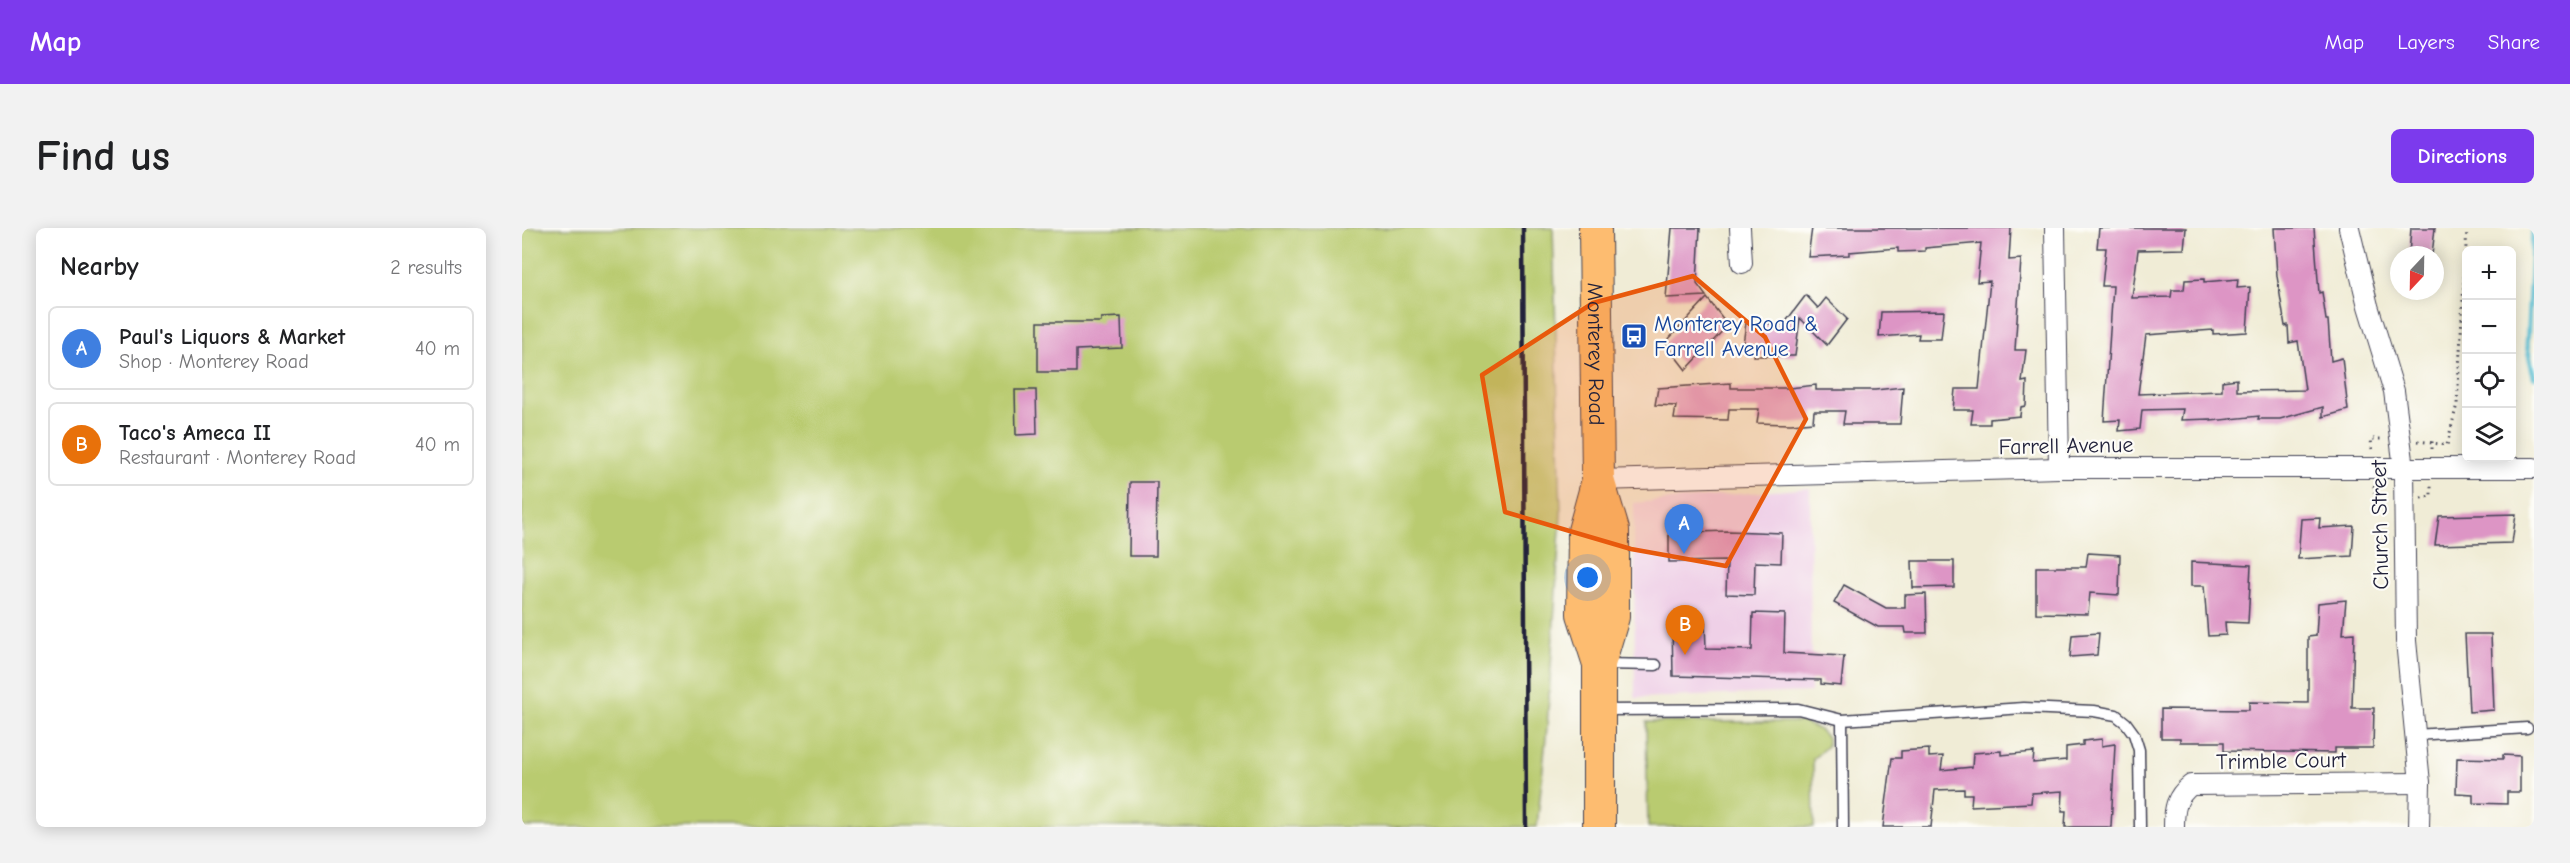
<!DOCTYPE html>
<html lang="en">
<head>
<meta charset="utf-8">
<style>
	body { margin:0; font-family:"Comic Neue",sans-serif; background:#f2f2f2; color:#202124 }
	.controls { position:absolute; right:18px; top:18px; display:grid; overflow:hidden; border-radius:9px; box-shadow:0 3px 15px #0003 }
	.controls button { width:54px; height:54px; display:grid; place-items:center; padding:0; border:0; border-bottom:2px solid #e0e0e0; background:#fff; color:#202124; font:30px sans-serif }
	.compass { position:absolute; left:1868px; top:18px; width:54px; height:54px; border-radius:50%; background:#fff; box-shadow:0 3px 15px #0003; rotate:202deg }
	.you { position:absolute; left:1066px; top:350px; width:21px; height:21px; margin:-15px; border:4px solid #fff; border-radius:50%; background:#1a73e8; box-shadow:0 0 0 9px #1a73e833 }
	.badge { display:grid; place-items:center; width:39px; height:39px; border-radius:50%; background:#7c3aed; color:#fff; font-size:20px; font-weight:700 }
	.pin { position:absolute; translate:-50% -50px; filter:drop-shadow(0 2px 3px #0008) }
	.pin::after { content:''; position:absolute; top:32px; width:21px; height:18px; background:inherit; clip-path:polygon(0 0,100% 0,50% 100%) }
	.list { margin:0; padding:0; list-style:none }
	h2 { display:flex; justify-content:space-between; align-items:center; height:78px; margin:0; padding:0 24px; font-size:26px }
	h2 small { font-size:20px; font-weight:400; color:#757577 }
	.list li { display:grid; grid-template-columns:39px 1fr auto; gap:18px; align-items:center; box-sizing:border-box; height:84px; margin:0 12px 12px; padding:0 12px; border:2px solid #e0e0e0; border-radius:9px }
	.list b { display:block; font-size:22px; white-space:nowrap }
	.list p { margin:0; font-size:20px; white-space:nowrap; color:#757577 }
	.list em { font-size:20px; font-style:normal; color:#757577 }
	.icon { flex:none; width:33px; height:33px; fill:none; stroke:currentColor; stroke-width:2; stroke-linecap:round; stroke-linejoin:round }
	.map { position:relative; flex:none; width:2012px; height:599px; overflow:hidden; border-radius:9px }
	header { display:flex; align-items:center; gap:36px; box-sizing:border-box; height:84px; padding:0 30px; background:#7c3aed; color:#fff }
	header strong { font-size:28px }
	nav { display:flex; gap:33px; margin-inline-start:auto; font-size:21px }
	.intro { display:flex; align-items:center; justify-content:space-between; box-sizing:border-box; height:144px; padding:0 36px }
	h1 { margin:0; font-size:42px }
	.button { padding:15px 27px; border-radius:9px; background:#7c3aed; color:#fff; font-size:21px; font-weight:700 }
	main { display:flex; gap:36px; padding:0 36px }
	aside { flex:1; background:#fff; border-radius:9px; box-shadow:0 3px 15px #0003 }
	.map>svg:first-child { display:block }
	.built { fill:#efd0e7 }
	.green { fill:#b9cb6f; stroke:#6e7655; stroke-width:1.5 }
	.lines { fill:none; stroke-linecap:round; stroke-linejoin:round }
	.stream { stroke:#52bbd0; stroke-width:5 }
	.building { fill:#dd95c5 }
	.lane-casing { stroke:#414052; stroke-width:13 }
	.street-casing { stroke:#414052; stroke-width:22 }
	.primary-casing { stroke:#414052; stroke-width:34 }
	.path { stroke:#414052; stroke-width:3; stroke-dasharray:1.5 4.5; stroke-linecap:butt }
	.lane { stroke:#fff; stroke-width:10 }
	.street { stroke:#fff; stroke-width:20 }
	.primary { stroke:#fdbc6f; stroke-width:32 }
	.rail { stroke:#22223b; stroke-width:4.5 }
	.marked { fill:#e8590c; fill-opacity:0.2; stroke:#e8590c; stroke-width:4.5; stroke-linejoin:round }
	.labels { text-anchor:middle; stroke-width:4.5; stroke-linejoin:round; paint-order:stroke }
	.transit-label { font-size:22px; fill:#164399; stroke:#fdfcf7; text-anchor:start }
	.street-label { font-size:22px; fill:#22223b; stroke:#fdfcf7 }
</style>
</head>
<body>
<header>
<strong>Map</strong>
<nav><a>Map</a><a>Layers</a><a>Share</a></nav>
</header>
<div class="intro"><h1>Find us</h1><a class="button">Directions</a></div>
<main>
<aside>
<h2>Nearby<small>2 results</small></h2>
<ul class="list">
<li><span class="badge" style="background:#3f7fe0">A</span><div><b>Paul's Liquors &amp; Market</b><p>Shop · Monterey Road</p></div><em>40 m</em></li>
<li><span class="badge" style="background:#e8710a">B</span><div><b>Taco's Ameca II</b><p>Restaurant · Monterey Road</p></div><em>40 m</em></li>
</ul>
</aside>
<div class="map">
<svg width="2012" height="599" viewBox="0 0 2012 599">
	<rect width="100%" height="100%" fill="#fdfcf7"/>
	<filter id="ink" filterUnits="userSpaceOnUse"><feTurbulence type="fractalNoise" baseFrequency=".0167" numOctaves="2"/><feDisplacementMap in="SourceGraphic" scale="12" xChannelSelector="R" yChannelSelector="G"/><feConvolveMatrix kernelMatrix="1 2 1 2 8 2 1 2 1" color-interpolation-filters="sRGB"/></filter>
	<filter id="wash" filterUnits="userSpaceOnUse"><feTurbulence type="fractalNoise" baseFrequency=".008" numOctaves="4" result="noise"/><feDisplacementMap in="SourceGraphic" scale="24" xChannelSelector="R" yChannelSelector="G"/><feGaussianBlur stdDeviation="1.35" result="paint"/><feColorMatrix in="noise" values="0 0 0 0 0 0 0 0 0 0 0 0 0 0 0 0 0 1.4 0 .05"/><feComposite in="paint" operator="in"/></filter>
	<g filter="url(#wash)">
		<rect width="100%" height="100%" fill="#f0ecd6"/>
		<polygon class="built" points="1288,260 1289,464 1113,470 1112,275"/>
		<g class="green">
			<polygon points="0,0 1031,0 1039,286 1025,499 1015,599 0,599"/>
			<polygon points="1124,494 1280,494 1296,501 1305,509 1305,518 1291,531 1292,599 1126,599"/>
		</g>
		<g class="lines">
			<polyline class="stream" points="2011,0 2005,118 2012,149"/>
		</g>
		<g id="blocks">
			<g class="building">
				<polygon points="1150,0 1178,0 1175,56 1184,68 1144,70"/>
				<polygon points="1290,0 1489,0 1487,32 1499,31 1493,122 1504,122 1500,154 1505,153 1504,178 1499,179 1498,188 1468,191 1468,196 1449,196 1451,182 1431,182 1433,161 1457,161 1468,53 1455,54 1459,15 1403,20 1403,23 1376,24 1376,20 1327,24 1327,27 1286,29"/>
				<polygon points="1577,0 1664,0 1662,21 1616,22 1610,70 1649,69 1650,62 1662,62 1663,52 1682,51 1682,54 1716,51 1715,60 1728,59 1725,104 1691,106 1691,102 1624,107 1616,166 1700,163 1700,153 1715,151 1715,163 1783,162 1776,113 1767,115 1766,97 1763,98 1755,48 1752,0 1792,0 1797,65 1800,64 1804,92 1806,92 1809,133 1820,130 1826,182 1801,189 1801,179 1758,191 1736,191 1737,188 1689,193 1689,191 1659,192 1661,181 1620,182 1618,201 1597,203 1598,192 1582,193 1591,58 1580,58 1584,20 1575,20"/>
				<polygon points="1889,0 1913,0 1910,27 1887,27"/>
				<polygon points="1284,67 1296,80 1304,70 1325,91 1305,117 1278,90 1273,128 1232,128 1234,116 1221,116 1224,95 1262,96"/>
				<polygon points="1185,70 1206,97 1164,142 1143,115"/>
				<polygon points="1422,83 1419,111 1396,111 1397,106 1357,109 1359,84"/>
				<polygon points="599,89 600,120 554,122 554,144 516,144 516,94 579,94 579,90"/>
				<polygon points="1209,155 1209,160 1267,160 1294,157 1294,162 1353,162 1381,159 1378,196 1321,196 1323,183 1292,183 1291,194 1269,196 1235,195 1237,181 1207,181 1206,192 1152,191 1154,178 1133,177 1136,160"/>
				<polygon points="493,162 514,162 515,206 494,207"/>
				<polygon points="608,254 635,254 634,328 607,328"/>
				<polygon points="1994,286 1990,315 1913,317 1917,288"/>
				<polygon points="1798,290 1797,300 1832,298 1830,328 1776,331 1779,291"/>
				<polygon points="1206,303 1260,305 1259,335 1233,334 1232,367 1204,366 1205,333 1147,334 1147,305"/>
				<polygon points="1566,325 1598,327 1597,367 1568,365 1566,386 1514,385 1514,339 1564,339"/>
				<polygon points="1390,333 1432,333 1432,359 1391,360"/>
				<polygon points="1669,334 1729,337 1726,395 1703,394 1704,407 1686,408 1682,358 1669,358"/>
				<polygon points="1322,357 1364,380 1383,380 1383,367 1404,366 1405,405 1384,405 1383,399 1356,399 1312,375"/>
				<polygon points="1824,372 1821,406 1832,405 1830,480 1852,480 1851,520 1813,520 1813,525 1702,523 1702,514 1658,514 1658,510 1639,510 1639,481 1727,482 1727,474 1786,475 1786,409 1794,408 1796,375"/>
				<polygon points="1231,385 1263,386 1262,425 1322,428 1319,458 1299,456 1299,452 1151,448 1150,394 1183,394 1184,421 1230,422"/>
				<polygon points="1577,405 1575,427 1548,429 1550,407"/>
				<polygon points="1943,406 1969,406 1972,482 1947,484"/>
				<polygon points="1580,511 1580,518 1593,516 1589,599 1543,599 1544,583 1540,583 1541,563 1510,565 1509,575 1449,578 1450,566 1442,566 1442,561 1413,562 1409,599 1361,599 1370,530 1379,530 1379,523 1407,521 1407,529 1421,528 1419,542 1450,539 1451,525 1479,523 1479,527 1512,524 1511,535 1544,532 1544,519 1561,517 1561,513"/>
				<polygon points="1981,527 1998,528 1998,564 1985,564 1985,576 1951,575 1951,566 1934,565 1935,530 1981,531"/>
			</g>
		</g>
	</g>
	<g filter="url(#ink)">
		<use href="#blocks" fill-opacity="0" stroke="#414052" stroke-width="1.5"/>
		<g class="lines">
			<defs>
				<g id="lane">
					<polyline points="1080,436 1134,437"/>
					<polyline points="1080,482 1276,481 1320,492 1502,480 1572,483 1594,487 1604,495 1612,506 1617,522 1618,599"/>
					<polyline points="1320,492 1321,599"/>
					<polyline points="1893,507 2005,500"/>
				</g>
				<g id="street">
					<polyline points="1218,0 1220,35"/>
					<polyline points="1533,0 1537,240"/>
					<polyline points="1827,0 1846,78 1872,163 1882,240 1884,413 1898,555 1897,599"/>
					<polyline points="1076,252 1537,240 2012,240"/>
					<path d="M 1652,599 C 1652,580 1654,569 1669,557 L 1898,555"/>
				</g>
				<g id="primary">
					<path id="s1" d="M 1073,0 L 1076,252 L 1091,302 L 1091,389 L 1077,436 L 1077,599"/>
					<polyline points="1076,252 1062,303 1061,386 1077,436"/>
				</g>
			</defs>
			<use href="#lane" class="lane-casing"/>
			<use href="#street" class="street-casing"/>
			<use href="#primary" class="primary-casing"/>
			<g class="path">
				<polyline points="1896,213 1925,217 1935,176 1945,0"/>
				<polyline points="1850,221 1849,211 1859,211"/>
				<polyline points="1910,221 1910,213"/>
				<polyline points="1852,258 1853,277 1863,275"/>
				<polyline points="1899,270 1909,268 1909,258"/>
			</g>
			<use href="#lane" class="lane"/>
			<use href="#street" class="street"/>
			<use href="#primary" class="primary"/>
			<polyline class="rail" points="1001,0 1004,599"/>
		</g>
	</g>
	<path class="marked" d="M 1171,48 L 1243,109 L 1284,191 L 1204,338 L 1109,321 L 983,284 L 960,147 L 1071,75 Z"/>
	<defs>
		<symbol id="bus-square" viewBox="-11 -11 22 22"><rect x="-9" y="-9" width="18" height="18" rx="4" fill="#1a4fb4" stroke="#fdfcf7"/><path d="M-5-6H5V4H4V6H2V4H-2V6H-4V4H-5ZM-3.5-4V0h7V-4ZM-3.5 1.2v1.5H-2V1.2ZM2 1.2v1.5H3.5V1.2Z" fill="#fff"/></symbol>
	</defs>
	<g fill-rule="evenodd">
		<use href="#bus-square" x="1097" y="93" width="30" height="30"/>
	</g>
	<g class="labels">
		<g class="transit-label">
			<text x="1132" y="103">Monterey Road &amp;<tspan x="1132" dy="25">Farrell Avenue</tspan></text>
		</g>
		<g class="street-label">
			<text dy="8" stroke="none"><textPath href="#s1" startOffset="126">Monterey Road</textPath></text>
			<text transform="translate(1544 217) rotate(-1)" y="8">Farrell Avenue</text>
			<text transform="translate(1857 297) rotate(-91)" y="8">Church Street</text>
			<text transform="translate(1759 532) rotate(-1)" y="8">Trimble Court</text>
		</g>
	</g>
</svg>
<div class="controls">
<button>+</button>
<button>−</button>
<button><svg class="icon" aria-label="locate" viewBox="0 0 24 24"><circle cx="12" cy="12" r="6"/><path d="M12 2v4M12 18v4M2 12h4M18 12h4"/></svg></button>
<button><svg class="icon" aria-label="layers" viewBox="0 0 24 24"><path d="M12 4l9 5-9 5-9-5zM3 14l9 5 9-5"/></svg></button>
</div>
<svg class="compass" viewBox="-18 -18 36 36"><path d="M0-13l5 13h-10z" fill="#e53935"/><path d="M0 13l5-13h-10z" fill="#757577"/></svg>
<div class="you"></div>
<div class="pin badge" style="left:1162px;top:326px;background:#3f7fe0">A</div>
<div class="pin badge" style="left:1163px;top:427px;background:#e8710a">B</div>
</div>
</main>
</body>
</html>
